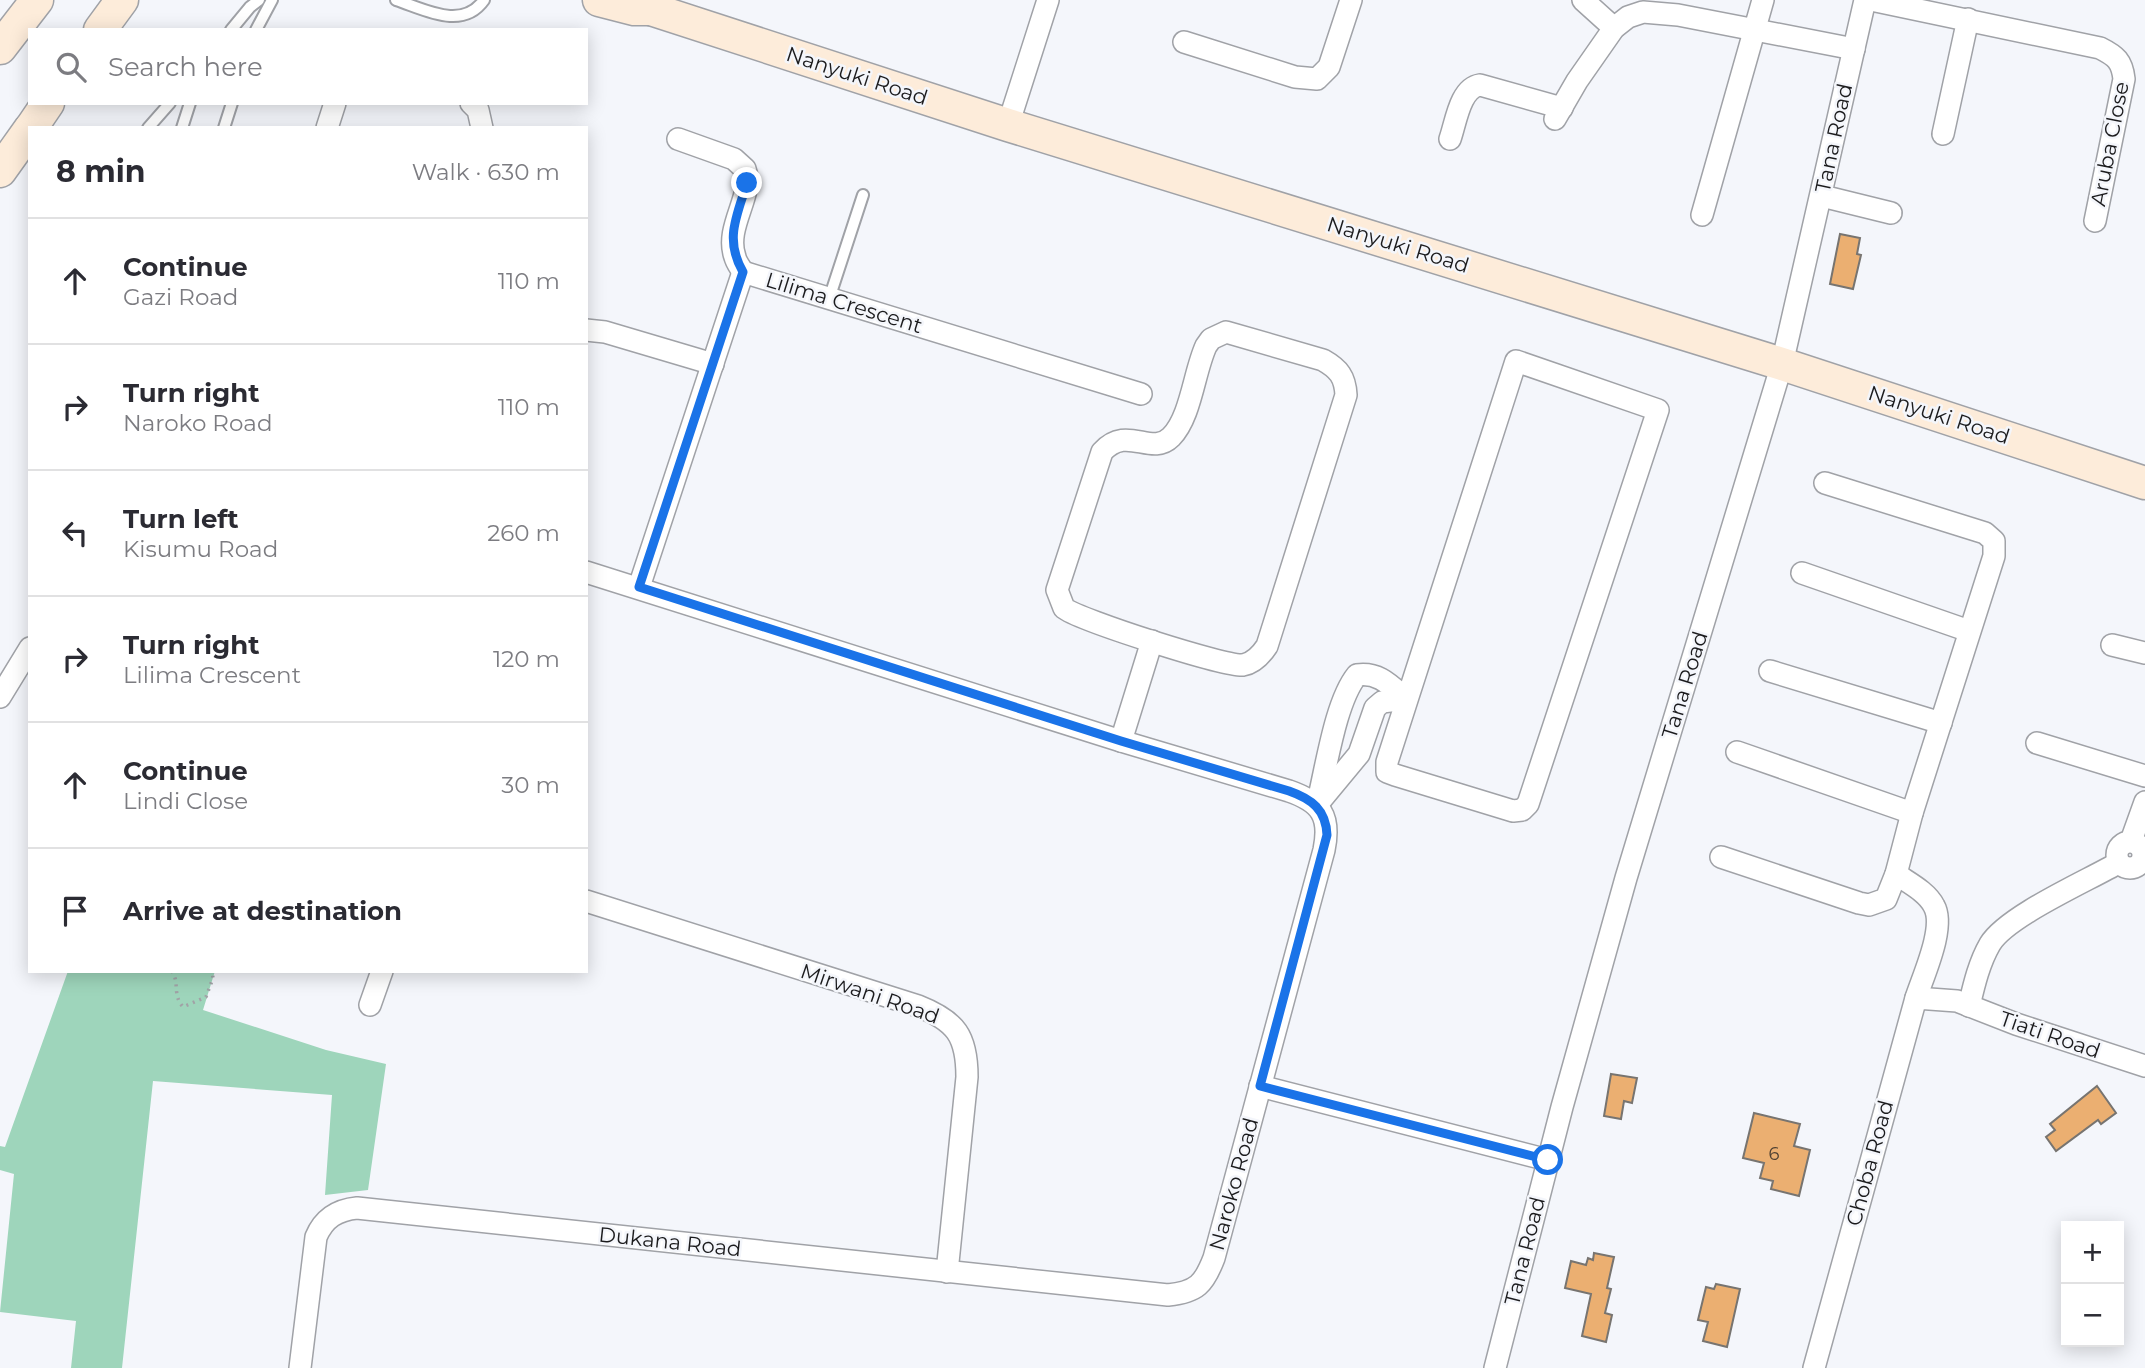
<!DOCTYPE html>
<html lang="en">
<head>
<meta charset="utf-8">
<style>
	body { margin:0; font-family:Montserrat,sans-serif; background:#f2f2f3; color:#2b2b33 }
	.controls { position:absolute; right:21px; bottom:21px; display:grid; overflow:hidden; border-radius:0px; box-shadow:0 4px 18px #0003 }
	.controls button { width:63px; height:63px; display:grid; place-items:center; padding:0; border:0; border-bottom:2px solid #e1e1e2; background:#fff; color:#2b2b33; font:35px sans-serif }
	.stop { position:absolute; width:21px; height:21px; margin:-16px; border:5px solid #1a73e8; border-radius:50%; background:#fff }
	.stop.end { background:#1a73e8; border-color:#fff; box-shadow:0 2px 7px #0008 }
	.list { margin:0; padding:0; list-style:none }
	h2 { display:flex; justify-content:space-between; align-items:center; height:91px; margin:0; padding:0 28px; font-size:30px }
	h2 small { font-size:23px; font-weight:400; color:#7c7c81 }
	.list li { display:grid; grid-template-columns:46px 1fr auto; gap:21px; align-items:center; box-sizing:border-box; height:126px; padding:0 28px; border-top:2px solid #e1e1e2 }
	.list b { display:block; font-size:26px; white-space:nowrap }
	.list p { margin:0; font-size:23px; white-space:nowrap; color:#7c7c81 }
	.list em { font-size:23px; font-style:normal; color:#7c7c81 }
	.icon { flex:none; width:38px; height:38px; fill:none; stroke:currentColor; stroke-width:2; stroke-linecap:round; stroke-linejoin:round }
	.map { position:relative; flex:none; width:2145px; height:1368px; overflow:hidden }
	.search { position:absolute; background:#fff; box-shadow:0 4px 18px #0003; left:28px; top:28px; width:560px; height:77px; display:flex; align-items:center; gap:18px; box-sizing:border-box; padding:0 24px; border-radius:0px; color:#7c7c81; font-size:26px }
	.panel { position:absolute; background:#fff; box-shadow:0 4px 18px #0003; left:28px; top:126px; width:560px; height:847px; border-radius:0px }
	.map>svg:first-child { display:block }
	.green { fill:#9ed5bb }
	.building { fill:#ebaf71; stroke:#777470; stroke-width:2 }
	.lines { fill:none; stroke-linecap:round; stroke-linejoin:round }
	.lane-casing { stroke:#a0a2a7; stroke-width:14 }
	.street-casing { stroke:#a0a2a7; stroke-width:24 }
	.secondary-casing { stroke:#a0a2a7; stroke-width:35 }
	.path { stroke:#a1a2a6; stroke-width:3.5; stroke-dasharray:2 5; stroke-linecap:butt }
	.lane { stroke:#fff; stroke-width:10 }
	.street { stroke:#fff; stroke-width:21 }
	.secondary { stroke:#fdecda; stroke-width:32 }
	.route { stroke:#1a73e8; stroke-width:9 }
	.labels { text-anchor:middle; stroke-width:5; stroke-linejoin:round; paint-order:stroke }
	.number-label { font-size:18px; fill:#4f4032 }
	.street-label { font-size:21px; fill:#1b1b1d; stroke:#f4f6fb }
</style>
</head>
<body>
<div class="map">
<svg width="2145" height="1368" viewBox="0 0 2145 1368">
	<rect width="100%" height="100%" fill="#f4f6fb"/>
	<polygon class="green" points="68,971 215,971 203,1010 326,1050 386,1064 368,1190 325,1195 332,1095 153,1081 122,1368 71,1368 76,1321 0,1312 14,1174 0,1170 0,1146 5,1147"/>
	<g class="building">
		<polygon points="1840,234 1860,238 1857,254 1861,255 1853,289 1830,284"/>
		<polygon points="1611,1074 1637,1078 1632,1103 1624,1101 1621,1119 1604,1116"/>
		<polygon points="2097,1086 2116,1113 2101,1124 2098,1120 2056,1151 2046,1137 2055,1130 2050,1124"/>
		<polygon points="1754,1113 1800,1124 1794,1146 1810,1150 1799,1196 1771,1189 1773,1181 1760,1178 1764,1163 1743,1158"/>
		<polygon points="1594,1253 1614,1257 1607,1288 1611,1289 1605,1313 1612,1315 1606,1342 1582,1336 1591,1294 1565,1288 1571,1261 1586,1265 1588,1258 1593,1260"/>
		<polygon points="1716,1284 1740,1289 1727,1347 1703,1341 1708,1322 1698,1320 1706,1287 1714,1289"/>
	</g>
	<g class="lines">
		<defs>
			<g id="lane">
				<path d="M 396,0 C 424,9 462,31 484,0"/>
				<polyline points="231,30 250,7 259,0"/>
				<polyline points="256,30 272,0"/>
				<polyline points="148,128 170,103"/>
				<polyline points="182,128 190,103"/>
				<polyline points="224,128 232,103"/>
				<polyline points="829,299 863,195"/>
			</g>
			<g id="street">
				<polyline points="1583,0 1614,28"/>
				<path d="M 1871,0 L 2100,48 C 2116,56 2122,61 2124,79 L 2095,221"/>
				<polyline points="1184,42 1295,77 1317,79 1329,67 1351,0"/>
				<polyline points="471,103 478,110 482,128"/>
				<polyline points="1555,119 1577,81 1614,28 1628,17 1643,12 1678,15 1854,49"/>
				<polyline points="1008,125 1048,0"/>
				<polyline points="327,128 335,103"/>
				<polyline points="1943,134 1968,19"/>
				<path d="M 678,139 L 734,159 L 745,169 C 755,194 724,227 735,257 C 736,262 740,267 743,272"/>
				<path d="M 1450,139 C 1456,122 1460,88 1480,85 L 1562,108"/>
				<polyline points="1822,196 1891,213"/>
				<polyline points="1702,215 1763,0"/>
				<polyline points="586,330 605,332 713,364"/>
				<path d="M 1226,332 L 1323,360 C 1339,369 1345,377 1346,395 L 1267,646 C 1261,655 1254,663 1243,665 C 1226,667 1079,620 1064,608 L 1057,590 L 1102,452 C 1127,424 1151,457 1171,437 C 1191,417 1194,372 1206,346 L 1211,339 Z"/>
				<polygon points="1516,361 1658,410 1528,804 1522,810 1513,811 1395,775 1387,772 1387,762"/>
				<polyline points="1802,573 1969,631"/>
				<polyline points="639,587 743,272 1141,394"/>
				<polyline points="2112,645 2145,653"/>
				<polyline points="1770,671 1941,723"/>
				<polyline points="0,697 30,648"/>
				<polyline points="1121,741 1152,641"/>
				<polyline points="2037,743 2145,776"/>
				<polyline points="1737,752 1912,813"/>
				<polyline points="1320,801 1359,754 1375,708 1382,702 1406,699"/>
				<path d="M 1317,805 C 1326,770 1335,702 1357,675 C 1379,672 1390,685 1406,699"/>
				<polyline points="2131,841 2145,802"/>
				<circle cx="2130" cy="855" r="13"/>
				<polyline points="1721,857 1859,903 1869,905 1886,899 1896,874 1912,813 1994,556 1994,541 1985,533 1825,483"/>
				<path d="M 1896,874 C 1909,883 1927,892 1934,906 C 1946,927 1923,976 1916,998"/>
				<path d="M 586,901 L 918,1006 C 956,1021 967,1036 967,1077 L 947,1272"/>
				<polyline points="370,1005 382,971"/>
				<path d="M 1969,1006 C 1974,985 1979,963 1990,944 C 2007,916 2087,881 2118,863"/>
				<polyline points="1260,1086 1548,1160"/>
				<path d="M 300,1368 L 316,1237 C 324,1218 337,1210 357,1208 L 1168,1295 C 1197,1292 1204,1284 1214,1258 L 1324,850 C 1331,816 1321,802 1289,791 L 1121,741 L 586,572"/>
				<polyline points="1495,1368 1562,1107 1626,878 1782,364 1865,0"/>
				<polyline points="1814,1368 1916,998 1957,1001 2016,1024 2145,1066"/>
			</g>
			<g id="secondary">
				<polyline points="599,0 634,9 651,9"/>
				<polyline points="634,0 651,9 1008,125 1782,364 2145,483"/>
				<polyline points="100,30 122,0"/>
				<polyline points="0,48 37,0"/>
				<polyline points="31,128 48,103"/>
				<polyline points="0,171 30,129"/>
			</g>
		</defs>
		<use href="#lane" class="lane-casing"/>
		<use href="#street" class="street-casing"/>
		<use href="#secondary" class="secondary-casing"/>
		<g class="path">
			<polyline points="121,971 133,971"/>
			<path d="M 172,971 C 180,984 172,994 183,1007 L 206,997 L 213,978 L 212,971"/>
		</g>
		<use href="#lane" class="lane"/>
		<use href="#street" class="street"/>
		<use href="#secondary" class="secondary"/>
	</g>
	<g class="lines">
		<path class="route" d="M 747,183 C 737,216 724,239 743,272 L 639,587 L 1121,741 L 1289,791 C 1312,799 1326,810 1327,835 L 1260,1086 L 1548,1160"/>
	</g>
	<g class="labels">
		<g class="number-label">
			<text x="1774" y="1160">6</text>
		</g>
		<g class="street-label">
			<text transform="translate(857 76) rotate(18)" y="7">Nanyuki Road</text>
			<text transform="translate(1834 138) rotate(-78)" y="7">Tana Road</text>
			<text transform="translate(2110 144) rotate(-79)" y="7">Aruba Close</text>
			<text transform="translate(1398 245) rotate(17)" y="7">Nanyuki Road</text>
			<text transform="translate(844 303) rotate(17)" y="7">Lilima Crescent</text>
			<text transform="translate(1939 415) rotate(18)" y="7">Nanyuki Road</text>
			<text transform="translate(1685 685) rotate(-73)" y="7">Tana Road</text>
			<text transform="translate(870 994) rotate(19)" y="7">Mirwani Road</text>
			<text transform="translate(2050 1035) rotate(19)" y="7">Tiati Road</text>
			<text transform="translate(1870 1163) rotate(-75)" y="7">Choba Road</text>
			<text transform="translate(1234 1184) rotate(-75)" y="7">Naroko Road</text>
			<text transform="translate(670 1242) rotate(6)" y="7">Dukana Road</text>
			<text transform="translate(1525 1251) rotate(-76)" y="7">Tana Road</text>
		</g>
	</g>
</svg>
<div class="controls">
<button>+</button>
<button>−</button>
</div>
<div class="stop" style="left:1548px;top:1160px"></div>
<div class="stop end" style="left:747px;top:183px"></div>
<div class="search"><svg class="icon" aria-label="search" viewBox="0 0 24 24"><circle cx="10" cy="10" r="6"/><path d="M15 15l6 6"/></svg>Search here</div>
<section class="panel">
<h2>8 min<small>Walk · 630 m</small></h2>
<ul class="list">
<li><svg class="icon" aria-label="ahead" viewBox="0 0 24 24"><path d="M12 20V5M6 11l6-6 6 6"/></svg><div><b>Continue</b><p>Gazi Road</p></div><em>110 m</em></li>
<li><svg class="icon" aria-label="right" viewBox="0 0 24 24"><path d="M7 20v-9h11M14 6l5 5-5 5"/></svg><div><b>Turn right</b><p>Naroko Road</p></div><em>110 m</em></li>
<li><svg class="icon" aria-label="left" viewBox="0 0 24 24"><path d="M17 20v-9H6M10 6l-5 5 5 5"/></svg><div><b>Turn left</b><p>Kisumu Road</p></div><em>260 m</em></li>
<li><svg class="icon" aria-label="right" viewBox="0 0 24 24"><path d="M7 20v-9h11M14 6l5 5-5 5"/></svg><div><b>Turn right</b><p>Lilima Crescent</p></div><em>120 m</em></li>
<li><svg class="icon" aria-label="ahead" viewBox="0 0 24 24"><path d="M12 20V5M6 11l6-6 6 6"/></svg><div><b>Continue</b><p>Lindi Close</p></div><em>30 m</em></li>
<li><svg class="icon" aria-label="arrive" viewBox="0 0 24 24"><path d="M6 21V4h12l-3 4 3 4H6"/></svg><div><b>Arrive at destination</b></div></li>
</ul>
</section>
</div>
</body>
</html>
